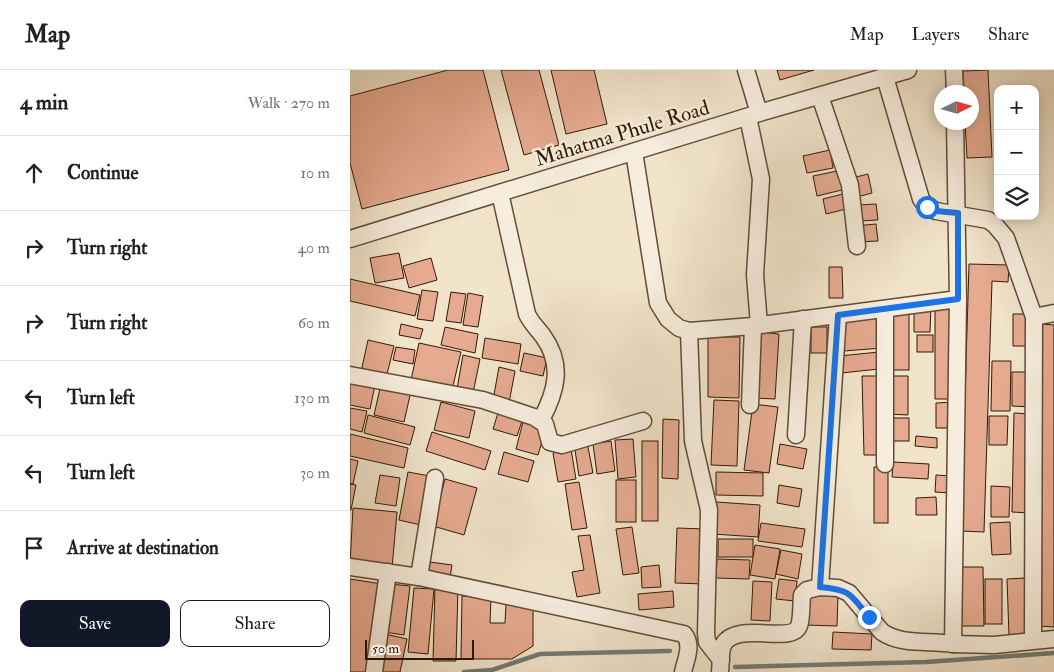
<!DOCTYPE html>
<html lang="en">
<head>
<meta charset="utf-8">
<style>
	body { margin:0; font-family:"IM FELL Double Pica",serif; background:#f2f2f2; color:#222 }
	.controls { position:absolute; right:15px; top:15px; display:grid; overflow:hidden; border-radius:10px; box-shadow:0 2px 12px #0003 }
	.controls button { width:45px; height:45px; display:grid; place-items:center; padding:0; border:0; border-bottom:1px solid #e0e0e0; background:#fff; color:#222; font:25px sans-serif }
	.compass { position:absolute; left:584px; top:15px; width:45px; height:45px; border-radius:50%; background:#fff; box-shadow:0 2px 12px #0003; rotate:85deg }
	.scale { position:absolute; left:15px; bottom:12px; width:109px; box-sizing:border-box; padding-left:5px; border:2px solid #331905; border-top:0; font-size:14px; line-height:18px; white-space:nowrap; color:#331905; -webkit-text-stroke:4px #f6eddd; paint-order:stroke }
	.stop { position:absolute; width:15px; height:15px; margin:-11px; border:4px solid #1a73e8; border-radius:50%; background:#fff }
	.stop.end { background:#1a73e8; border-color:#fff; box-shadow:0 1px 5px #0008 }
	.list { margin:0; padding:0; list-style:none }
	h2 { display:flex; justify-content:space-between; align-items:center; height:65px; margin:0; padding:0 20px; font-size:21px }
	h2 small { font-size:16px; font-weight:400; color:#767676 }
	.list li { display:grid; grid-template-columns:32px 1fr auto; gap:15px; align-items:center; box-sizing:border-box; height:75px; padding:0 20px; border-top:1px solid #e0e0e0 }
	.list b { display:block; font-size:19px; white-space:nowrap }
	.list em { font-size:16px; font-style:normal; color:#767676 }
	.actions { display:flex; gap:10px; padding:15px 20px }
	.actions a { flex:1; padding:11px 0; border:1px solid #111827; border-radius:10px; text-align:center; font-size:18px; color:#111827 }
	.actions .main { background:#111827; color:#fff }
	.icon { flex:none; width:28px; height:28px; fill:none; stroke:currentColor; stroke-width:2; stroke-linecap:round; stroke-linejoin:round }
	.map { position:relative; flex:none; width:704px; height:602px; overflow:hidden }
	header { display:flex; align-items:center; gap:30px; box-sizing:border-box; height:70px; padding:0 25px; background:#fff; border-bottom:1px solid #e0e0e0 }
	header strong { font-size:24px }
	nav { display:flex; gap:28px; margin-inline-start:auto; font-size:18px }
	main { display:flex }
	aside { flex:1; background:#fff }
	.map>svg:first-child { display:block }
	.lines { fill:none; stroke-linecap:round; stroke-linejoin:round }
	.stream { stroke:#727b74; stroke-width:4.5 }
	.building { fill:#e5aa90; stroke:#331905 }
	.minor-casing { stroke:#624c36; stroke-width:19 }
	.minor { stroke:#f6eddd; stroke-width:16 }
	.route { stroke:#1a73e8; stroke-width:6 }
	.labels { text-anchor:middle; stroke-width:5; stroke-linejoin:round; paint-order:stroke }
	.street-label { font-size:21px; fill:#331905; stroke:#f6eddd }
</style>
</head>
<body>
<header>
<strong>Map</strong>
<nav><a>Map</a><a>Layers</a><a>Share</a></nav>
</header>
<main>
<aside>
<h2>4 min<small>Walk · 270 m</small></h2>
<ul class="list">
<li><svg class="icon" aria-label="ahead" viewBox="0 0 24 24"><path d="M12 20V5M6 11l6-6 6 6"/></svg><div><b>Continue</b></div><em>10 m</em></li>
<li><svg class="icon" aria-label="right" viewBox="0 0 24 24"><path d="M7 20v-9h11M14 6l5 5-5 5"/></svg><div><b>Turn right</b></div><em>40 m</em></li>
<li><svg class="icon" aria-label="right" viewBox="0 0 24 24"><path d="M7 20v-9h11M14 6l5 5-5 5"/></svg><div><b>Turn right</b></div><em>60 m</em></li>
<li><svg class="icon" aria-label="left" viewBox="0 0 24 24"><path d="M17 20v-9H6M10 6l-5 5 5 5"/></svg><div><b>Turn left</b></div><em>130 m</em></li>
<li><svg class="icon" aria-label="left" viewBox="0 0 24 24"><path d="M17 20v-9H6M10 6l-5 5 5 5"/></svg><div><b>Turn left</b></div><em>30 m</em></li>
<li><svg class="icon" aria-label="arrive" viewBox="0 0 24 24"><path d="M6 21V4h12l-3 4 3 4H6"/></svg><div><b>Arrive at destination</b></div></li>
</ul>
<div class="actions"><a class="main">Save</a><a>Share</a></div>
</aside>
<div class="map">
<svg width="704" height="602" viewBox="0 0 704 602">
	<rect width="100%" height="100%" fill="#f1e4cb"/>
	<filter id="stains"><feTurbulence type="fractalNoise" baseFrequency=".004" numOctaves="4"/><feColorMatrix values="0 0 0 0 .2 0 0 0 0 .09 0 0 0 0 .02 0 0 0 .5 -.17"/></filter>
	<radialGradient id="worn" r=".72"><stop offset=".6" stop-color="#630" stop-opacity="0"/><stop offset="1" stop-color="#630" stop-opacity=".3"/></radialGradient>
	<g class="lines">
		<g class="stream">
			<polyline points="385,597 576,592 704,583"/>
			<polyline points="114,602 142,600 190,584 320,581"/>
		</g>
	</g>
	<g class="building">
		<polygon points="98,0 133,0 159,100 12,139 0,93 0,26"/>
		<polygon points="151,0 189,0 209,75 174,85"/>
		<polygon points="201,0 244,0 257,54 216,64"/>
		<polygon points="427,0 464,0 430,10"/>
		<polygon points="638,0 642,87 617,88 615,52 622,52 622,22 614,22 613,1"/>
		<polygon points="480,80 483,98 457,103 453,86"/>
		<polygon points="492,100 496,119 467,126 463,106"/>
		<polygon points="518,104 522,123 507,127 502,108"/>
		<polygon points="497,123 500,138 476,144 473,129"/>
		<polygon points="526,134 528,150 509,151 508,135"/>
		<polygon points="526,154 528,171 507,172 505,156"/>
		<polygon points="49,183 54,208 25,213 20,188"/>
		<polygon points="81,188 87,210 59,218 53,196"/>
		<polygon points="619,194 659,195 658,212 642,211 634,462 611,461"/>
		<polygon points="479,197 492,197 493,228 479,228"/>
		<polygon points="0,209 70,225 65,246 0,231"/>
		<polygon points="72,220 88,222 83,251 67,249"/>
		<polygon points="101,222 116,224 111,253 96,251"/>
		<polygon points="118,223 133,226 128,257 113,255"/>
		<polygon points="564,236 581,236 580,262 564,262"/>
		<polygon points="585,236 602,236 603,329 585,329"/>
		<rect x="542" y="240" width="17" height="60"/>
		<polygon points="530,244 532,278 494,281 491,247"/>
		<polygon points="663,244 680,244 679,276 663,276"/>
		<polygon points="51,254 73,259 70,269 49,265"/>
		<polygon points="692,254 704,255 704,557 689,556"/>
		<polygon points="95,257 128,264 125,283 91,275"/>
		<rect x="461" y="257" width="16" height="26"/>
		<polygon points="409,262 429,264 425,329 404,328"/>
		<rect x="567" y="265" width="16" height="17"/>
		<polygon points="358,267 390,267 389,328 358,327"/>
		<polygon points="135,268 171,274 168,294 132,288"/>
		<polygon points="18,270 44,276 36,308 11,302"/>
		<polygon points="69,273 111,282 102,320 61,310"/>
		<polygon points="46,277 65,280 63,294 43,290"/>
		<polygon points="529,282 529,299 491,303 489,286"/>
		<polygon points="174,283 197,288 193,306 170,301"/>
		<polygon points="113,285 130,289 123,323 107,319"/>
		<polygon points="642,291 661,291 660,341 641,341"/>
		<polygon points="149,297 165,301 159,333 143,330"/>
		<polygon points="662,302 682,302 682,337 662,336"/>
		<polygon points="512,306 531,306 534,385 514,385"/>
		<polygon points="537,306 558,306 558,345 537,344"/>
		<polygon points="0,309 25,315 20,339 0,335"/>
		<polygon points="31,314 61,321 54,352 24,345"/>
		<polygon points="364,330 389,331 387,396 361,395"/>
		<polygon points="91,332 125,341 119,368 84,360"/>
		<polygon points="603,332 603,358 586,358 586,333"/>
		<polygon points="403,334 428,337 419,403 394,400"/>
		<polygon points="0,338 17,341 12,362 0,359"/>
		<polygon points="148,343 172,351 167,366 143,359"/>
		<polygon points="664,343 681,344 679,443 662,442"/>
		<polygon points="18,345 65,357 60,375 14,363"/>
		<polygon points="639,346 658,346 657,375 639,375"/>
		<rect x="537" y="348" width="22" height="23"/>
		<polygon points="313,349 329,350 328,409 312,408"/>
		<polygon points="173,352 196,358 188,385 166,379"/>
		<polygon points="82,362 141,381 135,400 76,381"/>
		<polygon points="0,364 58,378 54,398 0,386"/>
		<polygon points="566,366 587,368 587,378 565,376"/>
		<polygon points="283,369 286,407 268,409 265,370"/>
		<polygon points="261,371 265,401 247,404 243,374"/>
		<rect x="292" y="371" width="16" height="80"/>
		<polygon points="237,372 243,403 229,406 224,374"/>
		<polygon points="430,374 457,379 453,399 427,394"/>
		<polygon points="221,379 226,409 208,412 203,383"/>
		<polygon points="154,382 184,391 178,412 148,404"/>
		<polygon points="0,389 8,391 3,414 0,413"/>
		<polygon points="543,392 579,394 578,409 542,407"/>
		<rect x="524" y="397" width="14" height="56"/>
		<polygon points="58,402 85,407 75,456 49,450"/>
		<polygon points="366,402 413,403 413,426 366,425"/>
		<polygon points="30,405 50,408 46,436 25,433"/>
		<polygon points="586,405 601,406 601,423 585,422"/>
		<polygon points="95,409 127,418 114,465 83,456"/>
		<rect x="266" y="410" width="20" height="42"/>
		<polygon points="229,412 237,458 222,460 215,414"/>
		<polygon points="0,414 6,415 1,440 0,440"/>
		<polygon points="429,415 452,419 449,437 427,433"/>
		<polygon points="641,416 660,417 659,447 641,447"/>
		<polygon points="586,427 587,445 566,445 566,428"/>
		<polygon points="366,432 410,435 408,467 363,464"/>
		<polygon points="3,438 47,442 42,498 0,494"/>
		<polygon points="660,452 661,484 642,485 640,453"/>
		<polygon points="411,453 455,459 452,477 408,471"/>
		<polygon points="282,457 289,503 273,505 266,459"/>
		<polygon points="327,458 356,459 354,514 325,513"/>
		<polygon points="240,465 250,523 227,527 222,502 234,500 228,466"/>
		<rect x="368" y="469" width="35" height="18"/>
		<polygon points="405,475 430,479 425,509 400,505"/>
		<polygon points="431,480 452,484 448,509 426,504"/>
		<polygon points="367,489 400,490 399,509 366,508"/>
		<polygon points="80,492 102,495 100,508 78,505"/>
		<polygon points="309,495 311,517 292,518 291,497"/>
		<polygon points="610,497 633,497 634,556 611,556"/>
		<polygon points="675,508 677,566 659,566 657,509"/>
		<polygon points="0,509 32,514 18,602 0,602"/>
		<polygon points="429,509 447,511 445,531 426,529"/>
		<rect x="635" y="509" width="17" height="45"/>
		<polygon points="403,511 422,512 420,551 401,550"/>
		<polygon points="40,514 60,516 54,565 34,562"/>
		<polygon points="85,516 108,517 106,591 83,591"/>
		<polygon points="64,518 84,519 78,584 58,582"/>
		<polygon points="323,521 324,537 289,540 288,524"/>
		<polygon points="456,525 488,526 487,556 455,555"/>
		<polygon points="112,526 141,526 140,553 155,553 156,534 183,535 183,576 162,589 111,589"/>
		<polygon points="483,562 522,564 521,580 482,579"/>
		<polygon points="35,564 57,569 50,602 27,602"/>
	</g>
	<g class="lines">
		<defs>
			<g id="minor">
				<polyline points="396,0 409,43"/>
				<polyline points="604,0 605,22"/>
				<polyline points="535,7 571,129 577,137 586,141 638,150 645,155 656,168 684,247 683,570"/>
				<polyline points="470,26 500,115 507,176"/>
				<polyline points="398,47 411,109 405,205 409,255"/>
				<polyline points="284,82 308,233 318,249 329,258 339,261 403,256 608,229 605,52"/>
				<path d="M 150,123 L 177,244 C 181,253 187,258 193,266 C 214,295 206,322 191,350"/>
				<polyline points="0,169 409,43 558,0"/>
				<polyline points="684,247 704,243"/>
				<polyline points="339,261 343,371 359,440 356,563 357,572 371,590"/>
				<polyline points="0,305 133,330 184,347 195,354 200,372 212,375 293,351"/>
				<polyline points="400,335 403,256"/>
				<polyline points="446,365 453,249"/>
				<polyline points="535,394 535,239"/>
				<path d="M 0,497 L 69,507 L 334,564 C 343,575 336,589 333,602"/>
				<polyline points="69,507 85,408"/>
				<polyline points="470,517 488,245"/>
				<polyline points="603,574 644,575 704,569"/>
				<polyline points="24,602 38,502"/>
				<path d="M 370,602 C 371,594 370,582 373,575 C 386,550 442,575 449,556 C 452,548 451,534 452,525 L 457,520 L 470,517 L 488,518 L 499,523 L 532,562 C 553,576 579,570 603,574 L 608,229"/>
			</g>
		</defs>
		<use href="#minor" class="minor-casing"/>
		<use href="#minor" class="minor"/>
	</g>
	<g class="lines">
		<path class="route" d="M 519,547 C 500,524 501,520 470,517 L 488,245 L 608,229 L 608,143 L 586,141 L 577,137"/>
	</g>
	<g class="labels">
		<g class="street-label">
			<text transform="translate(272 63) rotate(-17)" y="7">Mahatma Phule Road</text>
		</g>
	</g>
	<rect width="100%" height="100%" filter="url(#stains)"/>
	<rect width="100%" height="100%" fill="url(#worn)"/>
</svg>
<div class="controls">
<button>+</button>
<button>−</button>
<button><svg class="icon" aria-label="layers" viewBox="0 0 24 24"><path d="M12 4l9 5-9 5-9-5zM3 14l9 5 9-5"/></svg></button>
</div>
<svg class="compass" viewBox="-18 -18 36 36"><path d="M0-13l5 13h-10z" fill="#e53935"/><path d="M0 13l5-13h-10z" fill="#767676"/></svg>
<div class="scale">50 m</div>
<div class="stop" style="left:577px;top:137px"></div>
<div class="stop end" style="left:519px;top:547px"></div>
</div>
</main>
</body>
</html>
